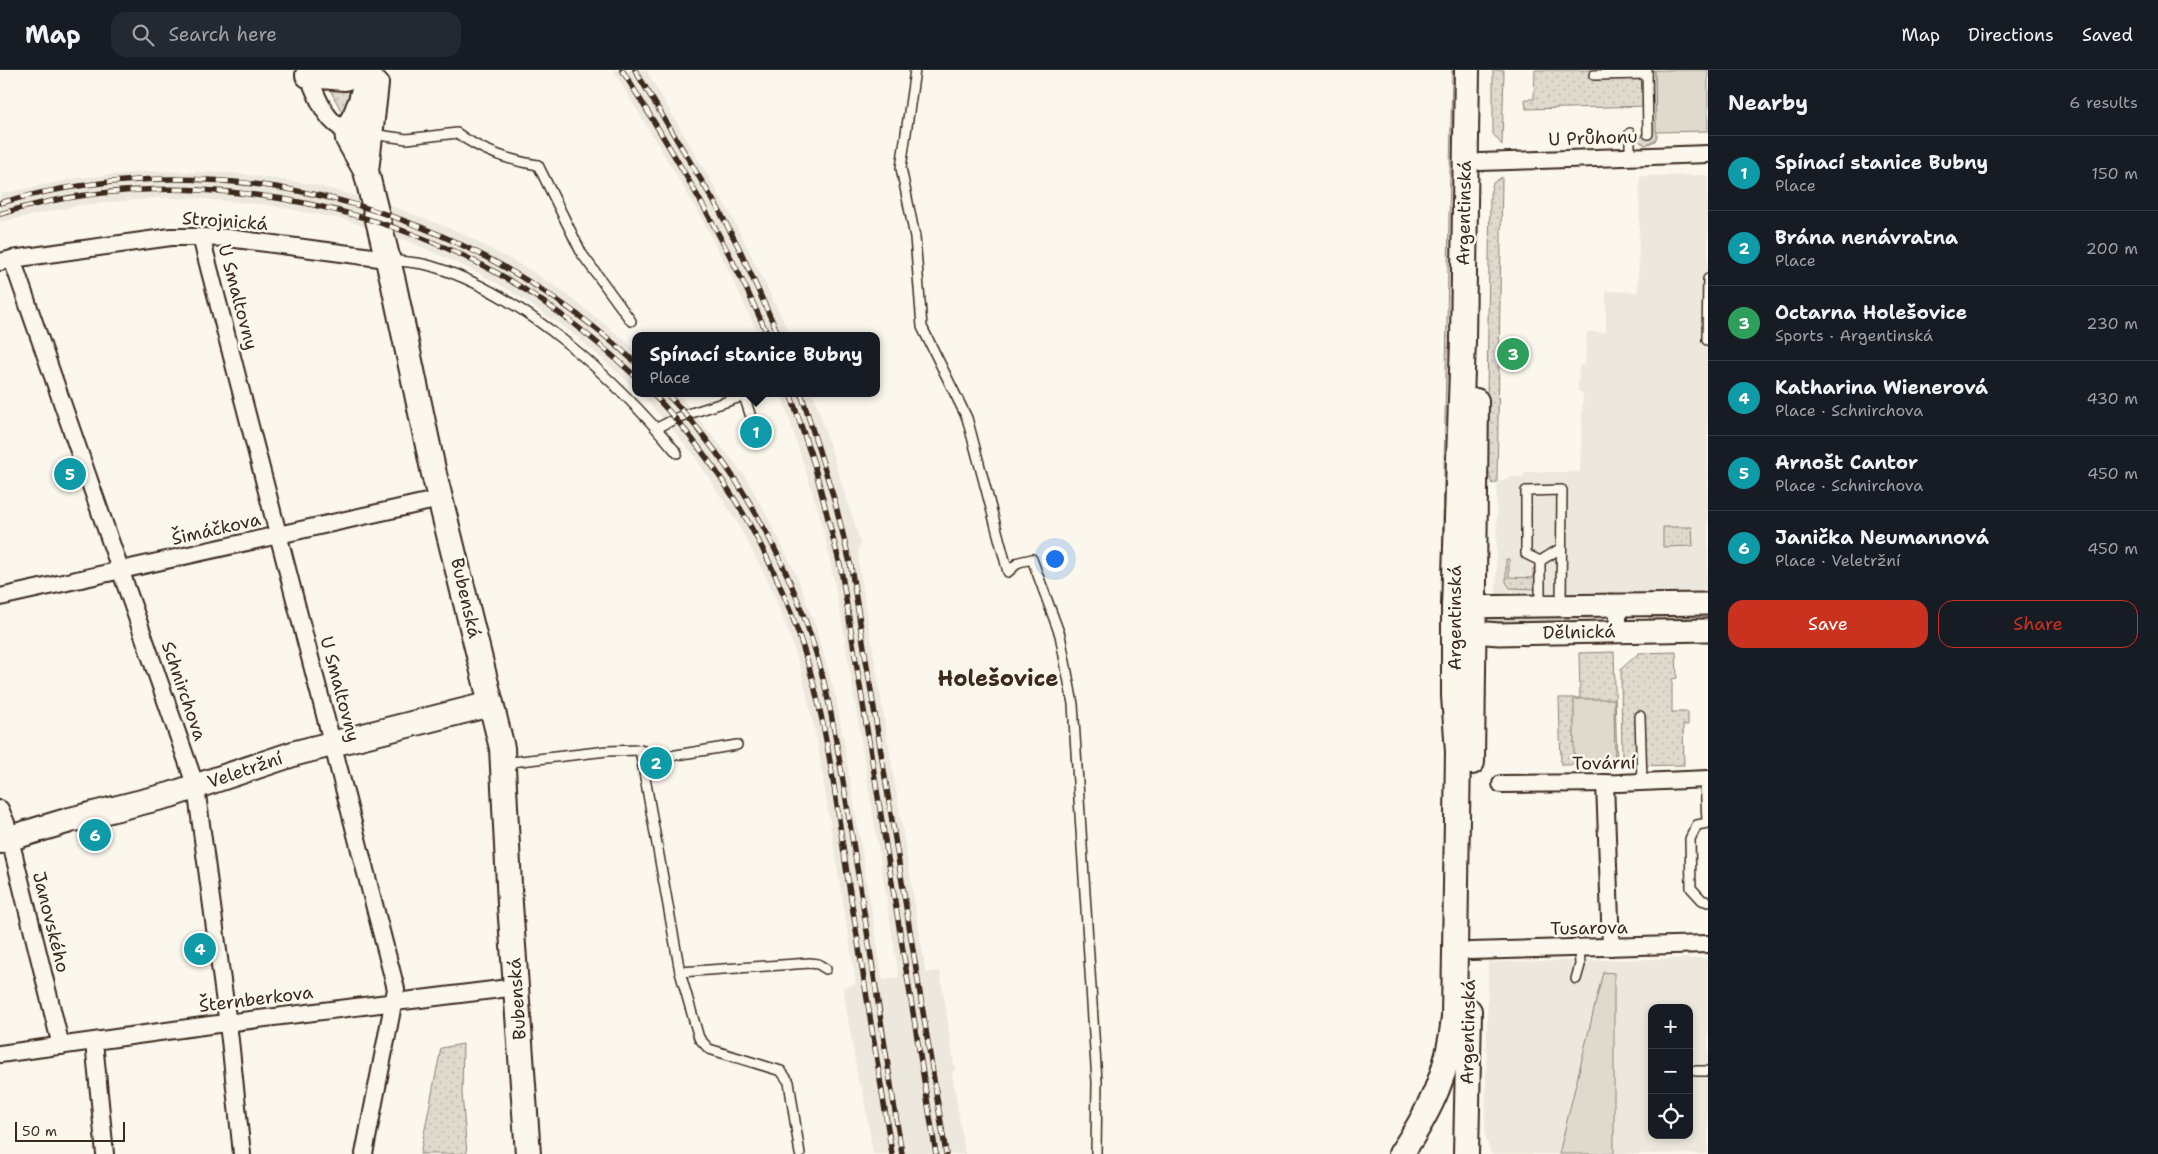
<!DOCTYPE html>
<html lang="en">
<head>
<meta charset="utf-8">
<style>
	body { margin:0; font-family:"Shantell Sans",sans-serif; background:#242831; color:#f1f3f6 }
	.controls { position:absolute; right:15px; bottom:15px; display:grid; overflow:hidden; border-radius:10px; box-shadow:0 2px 8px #0003 }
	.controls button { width:45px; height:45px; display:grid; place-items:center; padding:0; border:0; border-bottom:1px solid #363941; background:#171b24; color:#f1f3f6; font:25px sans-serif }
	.scale { position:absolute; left:15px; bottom:12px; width:110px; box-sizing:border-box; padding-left:5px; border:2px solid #3b2a1e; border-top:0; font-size:14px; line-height:18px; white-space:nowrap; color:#3b2a1e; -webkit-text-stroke:4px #fbf7ec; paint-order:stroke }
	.you { position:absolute; left:1054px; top:488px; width:18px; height:18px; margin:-12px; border:4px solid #fff; border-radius:50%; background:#1a73e8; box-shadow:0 0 0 8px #1a73e833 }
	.badge { display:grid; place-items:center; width:32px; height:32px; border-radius:50%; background:#c8321e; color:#fff; font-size:16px; font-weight:700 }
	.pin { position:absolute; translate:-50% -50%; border:2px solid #fff; box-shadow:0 1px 5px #0006 }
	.popup { position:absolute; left:632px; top:262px; width:248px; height:65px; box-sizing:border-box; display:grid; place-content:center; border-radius:10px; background:#171b24; filter:drop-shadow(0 1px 4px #0005); font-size:16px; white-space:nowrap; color:#9ea1a6 }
	.popup b { font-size:19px; color:#f1f3f6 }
	.popup::after { content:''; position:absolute; left:50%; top:100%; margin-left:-10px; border:10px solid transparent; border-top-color:#171b24 }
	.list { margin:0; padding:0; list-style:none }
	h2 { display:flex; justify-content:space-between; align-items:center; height:65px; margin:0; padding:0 20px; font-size:21px }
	h2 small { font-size:16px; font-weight:400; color:#9ea1a6 }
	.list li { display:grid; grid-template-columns:32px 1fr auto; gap:15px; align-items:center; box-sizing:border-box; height:75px; padding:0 20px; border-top:1px solid #363941 }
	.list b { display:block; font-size:19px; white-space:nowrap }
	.list p { margin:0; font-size:16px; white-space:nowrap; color:#9ea1a6 }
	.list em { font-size:16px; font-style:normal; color:#9ea1a6 }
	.actions { display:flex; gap:10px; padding:15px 20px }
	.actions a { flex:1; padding:11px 0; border:1px solid #c8321e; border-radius:15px; text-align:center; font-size:18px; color:#c8321e }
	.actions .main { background:#c8321e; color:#fff }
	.icon { flex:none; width:28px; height:28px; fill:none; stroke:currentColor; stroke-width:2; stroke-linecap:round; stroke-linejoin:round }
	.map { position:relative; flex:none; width:1708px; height:1084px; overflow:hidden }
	header { display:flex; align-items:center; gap:30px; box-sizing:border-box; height:70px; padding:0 25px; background:#171b24; border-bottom:1px solid #363941 }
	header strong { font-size:24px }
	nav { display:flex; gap:28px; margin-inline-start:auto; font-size:18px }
	.search { width:350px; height:45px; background:#242831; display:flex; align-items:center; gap:12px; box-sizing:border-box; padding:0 18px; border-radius:15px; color:#9ea1a6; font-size:19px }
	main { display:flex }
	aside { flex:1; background:#171b24 }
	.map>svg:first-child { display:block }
	.built { fill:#ede8dd; fill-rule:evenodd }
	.grass { fill:url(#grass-dots); stroke:#8d8276 }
	.park { fill:#dfd9ce; stroke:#8d8276 }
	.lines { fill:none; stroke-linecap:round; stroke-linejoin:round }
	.service-casing { stroke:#3b2a1e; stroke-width:12 }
	.minor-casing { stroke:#3b2a1e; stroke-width:20 }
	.tertiary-casing { stroke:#3b2a1e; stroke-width:25 }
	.secondary-casing { stroke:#3b2a1e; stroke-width:28 }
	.service { stroke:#fbf7ec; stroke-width:9 }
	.minor { stroke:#fbf7ec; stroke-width:16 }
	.tertiary { stroke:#fbf7ec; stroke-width:21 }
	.secondary { stroke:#fbf7ec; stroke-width:24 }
	.rail-casing { stroke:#3b2a1e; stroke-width:5.5 }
	.rail { stroke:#fbf7ec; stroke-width:4; stroke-dasharray:11; stroke-linecap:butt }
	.labels { text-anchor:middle; stroke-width:5; stroke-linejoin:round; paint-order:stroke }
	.street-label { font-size:18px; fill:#3b2a1e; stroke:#fbf7ec }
	.district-label { font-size:22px; font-weight:bold; fill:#3b2a1e; stroke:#fbf7ec }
</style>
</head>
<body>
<header>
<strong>Map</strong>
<div class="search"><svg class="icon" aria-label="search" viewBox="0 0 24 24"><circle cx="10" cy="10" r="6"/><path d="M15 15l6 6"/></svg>Search here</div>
<nav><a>Map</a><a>Directions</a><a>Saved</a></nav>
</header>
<main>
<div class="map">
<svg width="1708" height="1084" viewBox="0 0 1708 1084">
	<defs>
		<pattern id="grass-dots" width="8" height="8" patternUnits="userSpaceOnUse" patternTransform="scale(1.25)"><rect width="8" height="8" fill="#dfd9ce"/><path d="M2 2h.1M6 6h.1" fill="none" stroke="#c0bab0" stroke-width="1.8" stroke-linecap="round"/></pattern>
	</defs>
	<rect width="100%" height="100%" fill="#fbf7ec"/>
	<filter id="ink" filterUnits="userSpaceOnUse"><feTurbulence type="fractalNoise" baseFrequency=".02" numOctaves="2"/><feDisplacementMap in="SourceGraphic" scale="10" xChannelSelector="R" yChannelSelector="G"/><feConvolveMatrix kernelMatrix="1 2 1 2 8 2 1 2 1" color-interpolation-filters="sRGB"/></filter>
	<g filter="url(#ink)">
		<g class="built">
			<polygon points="613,0 646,0 732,147 791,266 759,266 729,201 696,138"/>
			<polygon points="155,101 233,103 311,114 386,134 459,162 528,199 561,220 622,268 636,281 636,319 575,265 514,223 481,204 413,173 342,149 268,135 193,128 156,128 81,135 0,152 0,124 77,108"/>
			<polygon points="1708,105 1708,526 1496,528 1497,412 1511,407 1524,407 1525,402 1580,402 1583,323 1578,321 1579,295 1585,295 1587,262 1606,262 1606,221 1638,222 1640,106"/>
			<polygon points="640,323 678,323 745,406 766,444 796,504 815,555 837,631 883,910 899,907 843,558 828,480 818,440 781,323 813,323 861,474 858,479 859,495 926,903 940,901 955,1000 952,1001 965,1084 873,1084 862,1015 859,1016 843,917 856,914 817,671 801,600 789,564 770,515 737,452 694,385"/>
			<path d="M 1708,888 L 1708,1084 L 1491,1084 L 1485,1066 L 1488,892 ZM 1652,938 L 1689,938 L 1689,1065 L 1652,1065 Z"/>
		</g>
		<g class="grass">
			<polygon points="1452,0 1458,0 1446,493 1442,501"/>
			<polygon points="1493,0 1504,0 1502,75 1493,64"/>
			<polygon points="1535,0 1655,0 1657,67 1655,71 1646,75 1640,72 1637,67 1651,66 1650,36 1526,39 1525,29 1534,29"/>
			<polygon points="359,10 343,44 328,16"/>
			<polygon points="1502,107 1497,412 1492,414 1486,392 1490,124 1493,113"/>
			<polygon points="1663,457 1692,457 1693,476 1663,477"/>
			<polygon points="1506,489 1509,489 1509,507 1533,508 1533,498 1536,498 1535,519 1510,518 1506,512"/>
			<polygon points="1708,541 1708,554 1651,556 1649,549 1651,542"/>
			<polygon points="1601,544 1604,550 1601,556 1488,555 1488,548 1491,547"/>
			<polygon points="1614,582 1617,694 1561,695 1559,628 1580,628 1579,583"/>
			<polygon points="1676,582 1677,608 1672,609 1672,642 1688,642 1688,655 1683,655 1684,695 1622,696 1621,599 1639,583"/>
			<polygon points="463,974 462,1023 467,1084 420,1084 441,978"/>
		</g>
		<g class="park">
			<polygon points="1655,0 1708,0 1708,61 1656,62"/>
			<polygon points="1574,629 1614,629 1615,694 1574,695"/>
			<polygon points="1603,902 1614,903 1614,1084 1559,1084"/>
		</g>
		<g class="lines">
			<defs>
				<g id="service">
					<polyline points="915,0 901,98 915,167 922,257 967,348 1008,502 1019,492 1032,489 1060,565 1073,634 1097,1012 1096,1084"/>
					<polyline points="1647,0 1648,64"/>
					<polyline points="1594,5 1647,4"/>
					<polyline points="1630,63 1630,86"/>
					<path d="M 371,64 L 407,69 L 457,63 C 480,80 510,91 538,95 L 582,184 L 631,251"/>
					<path d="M 390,190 C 404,192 418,192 431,196 C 523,223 618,311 677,383"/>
					<polyline points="1707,270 1708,209"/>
					<polyline points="657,358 679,347 744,326 750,344"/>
					<polyline points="1540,491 1561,478"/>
					<polyline points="1535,535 1540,526 1540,491 1526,484 1526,421 1562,420 1561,536"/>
					<polyline points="1640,646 1642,712"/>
					<polyline points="640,680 680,902 699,968 709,979 781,1001 789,1012 800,1084"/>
					<polyline points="503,693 607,681 640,680 664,687 737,675"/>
					<polyline points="1705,709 1707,752"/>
					<polyline points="1708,753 1697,755 1690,769 1691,818 1702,830 1708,832"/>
					<polyline points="680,902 810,893 818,894 826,899"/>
					<polyline points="1576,909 1580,895 1579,878"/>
					<polyline points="1696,1001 1708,1001"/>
				</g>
				<g id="minor">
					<path d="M 306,0 C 314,19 325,55 347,60 L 354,54"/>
					<polyline points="1480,92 1708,84"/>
					<polyline points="201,167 396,919 364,1084"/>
					<polyline points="12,189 196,717 230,970 242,1084"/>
					<polyline points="0,192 12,189 171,167 201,167 228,168 387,189"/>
					<polyline points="0,527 440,429"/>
					<polyline points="1618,536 1618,562"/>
					<polyline points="1605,713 1611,877"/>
					<polyline points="1501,714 1619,713 1708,709"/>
					<polyline points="0,739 6,753 61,976"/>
					<polyline points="1470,881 1708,874"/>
					<polyline points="94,972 105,1084"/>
					<polyline points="0,984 210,955 517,917"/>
				</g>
				<g id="tertiary">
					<polyline points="1458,537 1708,534"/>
					<polyline points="1458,554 1474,562 1499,564 1708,560"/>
				</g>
				<g id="secondary">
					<polyline points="369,0 361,31 355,46 347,60 348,69 366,101 393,211 434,404 502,678 510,834 528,1084"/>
					<polyline points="308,5 345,8 362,0"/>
					<polyline points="366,101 376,14"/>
					<polyline points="1472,692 1476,331"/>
					<polyline points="0,771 70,750 170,725 296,683 491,634"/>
					<path d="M 1401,1084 C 1431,1039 1449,1002 1454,947 L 1458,682 L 1454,626 L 1454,537 L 1463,271 L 1467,0"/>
					<polyline points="1466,1084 1469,941"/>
				</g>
			</defs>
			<use href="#service" class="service-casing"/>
			<use href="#minor" class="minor-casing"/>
			<use href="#tertiary" class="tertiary-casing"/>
			<use href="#secondary" class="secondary-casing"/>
			<use href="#service" class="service"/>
			<use href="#minor" class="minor"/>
			<use href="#tertiary" class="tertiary"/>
			<use href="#secondary" class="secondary"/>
			<defs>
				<g id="rail">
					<path d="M 622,0 C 677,88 726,170 768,266"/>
					<polyline points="635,0 719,140 739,178 779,266"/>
					<path d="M 0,133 C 225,69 466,136 636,293"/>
					<path d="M 0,144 C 159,96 338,121 484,196 C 540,225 590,264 636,307"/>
					<path d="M 652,323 C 726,400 780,495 809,597 C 829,666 837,739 848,810 C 863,901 877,993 892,1084"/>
					<path d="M 666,323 C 747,407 805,520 829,634 C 841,692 849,751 859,810 C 873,902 887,993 902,1084"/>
					<polyline points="790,323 814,394 841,499 936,1084"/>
					<polyline points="801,323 835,432 851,497 946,1084"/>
				</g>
			</defs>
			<use href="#rail" class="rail-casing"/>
			<use href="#rail" class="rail"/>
		</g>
	</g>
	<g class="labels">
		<g class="street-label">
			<text transform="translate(1593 68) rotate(-2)" y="6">U Průhonu</text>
			<text transform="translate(1464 143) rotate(-89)" y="6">Argentinská</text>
			<text transform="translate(225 151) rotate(4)" y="6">Strojnická</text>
			<text transform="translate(238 227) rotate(75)" y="6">U Smaltovny</text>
			<text transform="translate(216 459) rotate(-13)" y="6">Šimáčkova</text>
			<text transform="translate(466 528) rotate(77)" y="6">Bubenská</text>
			<text transform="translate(1455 548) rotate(-90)" y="6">Argentinská</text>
			<text transform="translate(1579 562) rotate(-1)" y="6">Dělnická</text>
			<text transform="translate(340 619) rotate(75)" y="6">U Smaltovny</text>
			<text transform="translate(184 621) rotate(71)" y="6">Schnirchova</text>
			<text transform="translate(1604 693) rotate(-1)" y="6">Tovární</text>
			<text transform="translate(245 700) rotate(-19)" y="6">Veletržní</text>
			<text transform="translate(51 852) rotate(76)" y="6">Janovského</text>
			<text transform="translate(1589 858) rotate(-1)" y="6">Tusarova</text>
			<text transform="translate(256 929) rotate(-7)" y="6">Šternberkova</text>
			<text transform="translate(517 929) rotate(-94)" y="6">Bubenská</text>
			<text transform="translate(1468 962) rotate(-89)" y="6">Argentinská</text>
		</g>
		<g class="district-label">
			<text x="998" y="616">Holešovice</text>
		</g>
	</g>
</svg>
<div class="controls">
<button>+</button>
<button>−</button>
<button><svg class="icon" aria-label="locate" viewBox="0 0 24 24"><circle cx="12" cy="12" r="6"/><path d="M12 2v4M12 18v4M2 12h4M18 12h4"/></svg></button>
</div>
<div class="scale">50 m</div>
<div class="you"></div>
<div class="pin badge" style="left:756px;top:362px;background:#0f9aa8">1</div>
<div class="popup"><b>Spínací stanice Bubny</b>Place</div>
<div class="pin badge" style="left:656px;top:693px;background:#0f9aa8">2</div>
<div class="pin badge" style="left:1513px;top:284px;background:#2e9e5b">3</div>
<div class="pin badge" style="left:200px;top:879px;background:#0f9aa8">4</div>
<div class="pin badge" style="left:70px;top:404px;background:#0f9aa8">5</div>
<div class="pin badge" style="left:95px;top:765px;background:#0f9aa8">6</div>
</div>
<aside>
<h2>Nearby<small>6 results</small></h2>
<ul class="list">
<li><span class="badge" style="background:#0f9aa8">1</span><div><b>Spínací stanice Bubny</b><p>Place</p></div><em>150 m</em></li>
<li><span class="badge" style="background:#0f9aa8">2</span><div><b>Brána nenávratna</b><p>Place</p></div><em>200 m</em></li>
<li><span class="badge" style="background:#2e9e5b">3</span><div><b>Octarna Holešovice</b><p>Sports · Argentinská</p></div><em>230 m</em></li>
<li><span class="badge" style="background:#0f9aa8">4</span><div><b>Katharina Wienerová</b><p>Place · Schnirchova</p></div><em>430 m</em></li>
<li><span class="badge" style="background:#0f9aa8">5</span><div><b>Arnošt Cantor</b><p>Place · Schnirchova</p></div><em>450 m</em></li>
<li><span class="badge" style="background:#0f9aa8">6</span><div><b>Janička Neumannová</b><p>Place · Veletržní</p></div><em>450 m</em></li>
</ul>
<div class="actions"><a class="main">Save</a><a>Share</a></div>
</aside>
</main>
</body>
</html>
